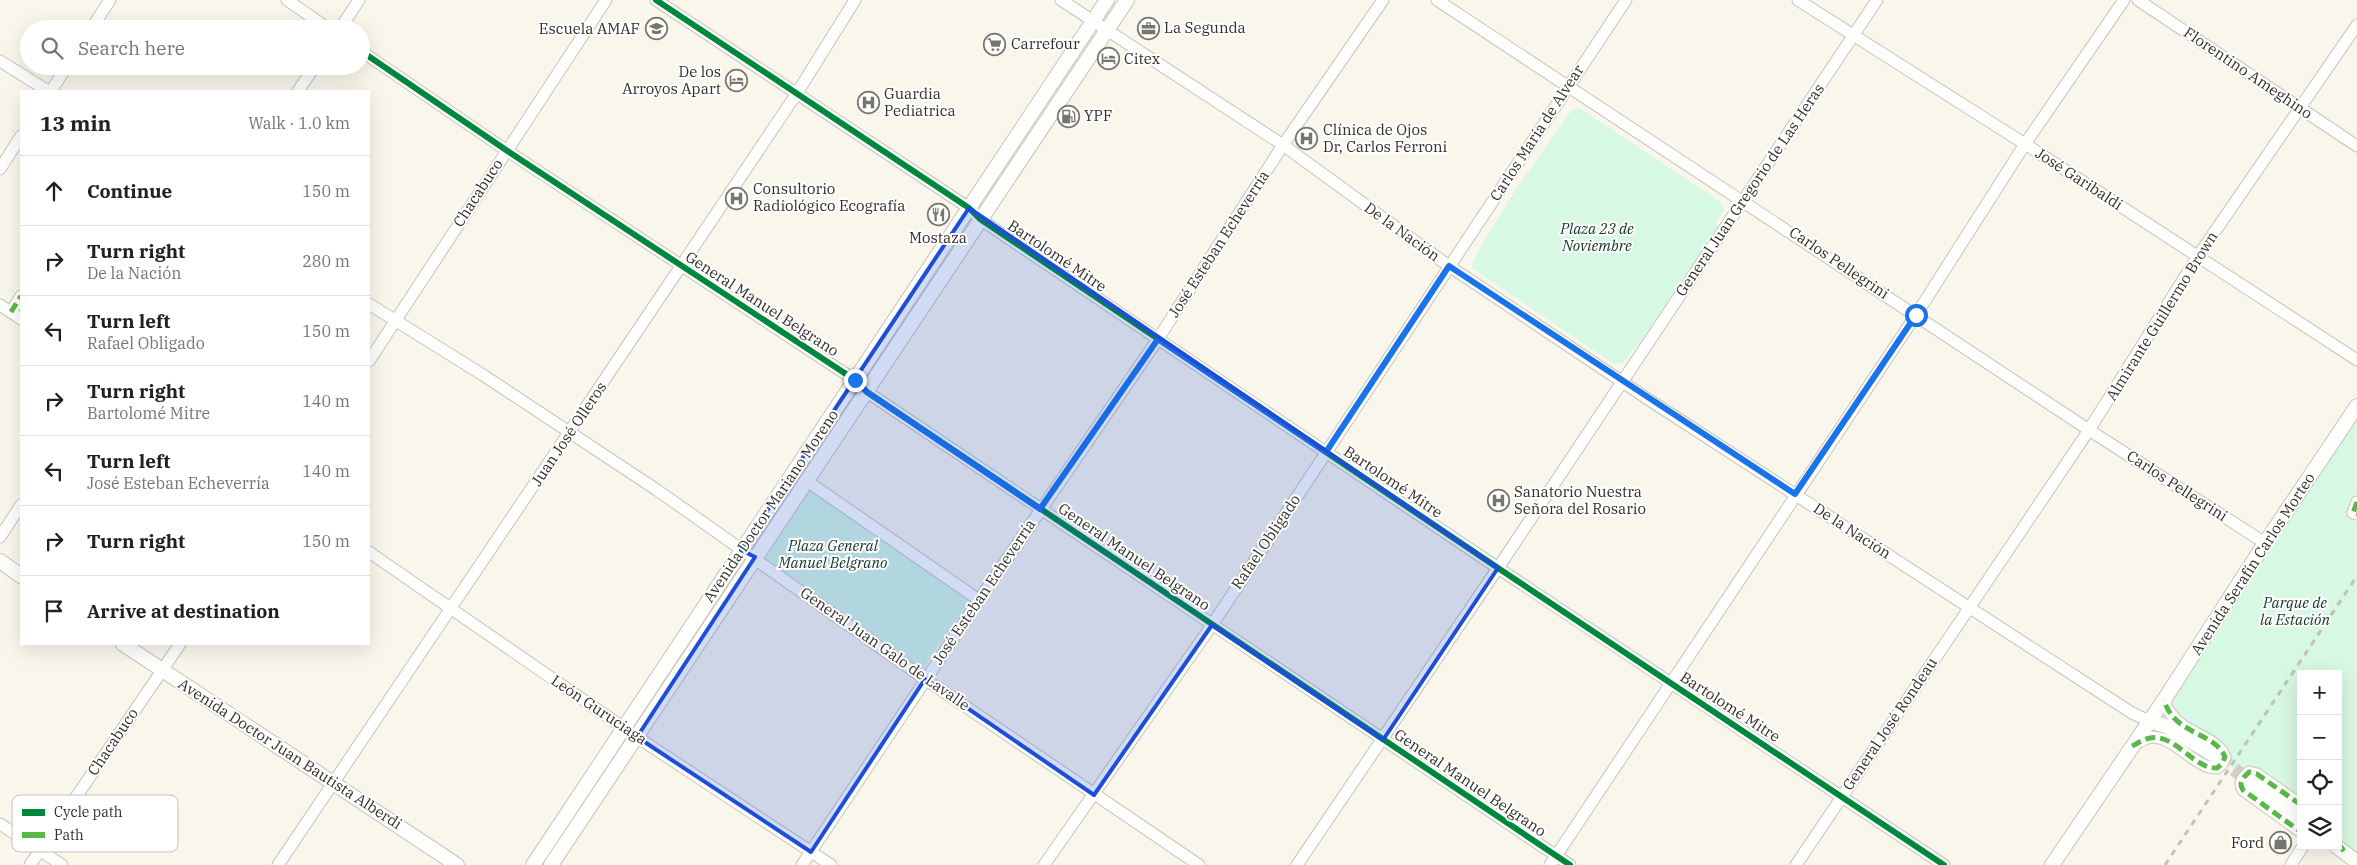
<!DOCTYPE html>
<html lang="en">
<head>
<meta charset="utf-8">
<style>
	body { margin:0; font-family:"IBM Plex Serif",serif; background:#f2f2f2; color:#202124 }
	.controls { position:absolute; right:15px; bottom:15px; display:grid; overflow:hidden; border-radius:0px; box-shadow:0 5px 20px #0002 }
	.controls button { width:45px; height:45px; display:grid; place-items:center; padding:0; border:0; border-bottom:1px solid #e0e0e0; background:#fff; color:#202124; font:25px sans-serif }
	.stop { position:absolute; width:15px; height:15px; margin:-11px; border:4px solid #1a73e8; border-radius:50%; background:#fff }
	.stop.end { background:#1a73e8; border-color:#fff; box-shadow:0 1px 5px #0008 }
	.list { margin:0; padding:0; list-style:none }
	h2 { display:flex; justify-content:space-between; align-items:center; height:65px; margin:0; padding:0 20px; font-size:21px }
	h2 small { font-size:16px; font-weight:400; color:#757577 }
	.list li { display:grid; grid-template-columns:32px 1fr auto; gap:15px; align-items:center; box-sizing:border-box; height:70px; padding:0 20px; border-top:1px solid #e0e0e0 }
	.list b { display:block; font-size:19px; white-space:nowrap }
	.list p { margin:0; font-size:16px; white-space:nowrap; color:#757577 }
	.list em { font-size:16px; font-style:normal; color:#757577 }
	.icon { flex:none; width:28px; height:28px; fill:none; stroke:currentColor; stroke-width:2; stroke-linecap:round; stroke-linejoin:round }
	.map { position:relative; flex:none; width:2357px; height:865px; overflow:hidden }
	.search { position:absolute; background:#fff; box-shadow:0 5px 20px #0002; left:20px; top:20px; width:350px; height:55px; display:flex; align-items:center; gap:12px; box-sizing:border-box; padding:0 18px; border-radius:28px; color:#757577; font-size:19px }
	.panel { position:absolute; background:#fff; box-shadow:0 5px 20px #0002; left:20px; top:90px; width:350px; height:555px; border-radius:0px }
	.map>svg:first-child { display:block }
	.green { fill:#d7f8e2 }
	.lines { fill:none; stroke-linecap:round; stroke-linejoin:round }
	.major-tunnel { stroke:#d1cfc5; stroke-width:14; stroke-dasharray:14 7; stroke-linecap:butt }
	.minor-casing { stroke:#c6c4bc; stroke-width:13 }
	.major-casing { stroke:#c6c4bc; stroke-width:16 }
	.minor { stroke:#fefefc; stroke-width:11 }
	.major { stroke:#fefefc; stroke-width:14 }
	.rail { stroke:#c0c0bc; stroke-width:3; stroke-dasharray:6 6; stroke-linecap:butt }
	.quiet { stroke:#58b947; stroke-width:5; stroke-dasharray:10 5; stroke-linecap:butt }
	.cycleway-casing { stroke:#fff; stroke-width:9 }
	.cycleway { stroke:#00873e; stroke-width:6 }
	.route { stroke:#1a73e8; stroke-width:6 }
	.marked { fill:#1d4ed8; fill-opacity:0.2; stroke:#1d4ed8; stroke-width:4; stroke-linejoin:round }
	.labels { text-anchor:middle; stroke-width:4; stroke-linejoin:round; paint-order:stroke }
	.poi-label { font-size:15px; fill:#313028; stroke:#fff; text-anchor:start }
	.street-label { font-size:15px; fill:#313028; stroke:#fff }
	.park-label { font-size:15px; font-style:italic; fill:#123627; stroke:#fff }
	.key { fill:#fff; stroke:#c1c1be; stroke-width:1 }
	.key-label { font-size:14px; fill:#313028 }
</style>
</head>
<body>
<div class="map">
<svg width="2357" height="865" viewBox="0 0 2357 865">
	<rect width="100%" height="100%" fill="#f9f7ec"/>
	<g class="green">
		<polygon points="1579,108 1720,202 1724,210 1716,224 1719,226 1636,348 1632,350 1623,363 1614,364 1472,268 1473,260 1516,189 1571,111"/>
		<polygon points="2357,406 2357,862 2338,846 2338,674 2301,674 2301,819 2217,757 2149,721"/>
		<polygon points="811,488 970,600 922,669 763,556"/>
	</g>
	<g class="lines">
		<polyline class="major-tunnel" points="2217,757 2251,782"/>
		<defs>
			<g id="minor">
				<polyline points="287,0 329,29"/>
				<polyline points="656,0 969,208 980,219 1498,568 1944,865"/>
				<polyline points="1061,0 1283,145 1449,266 1654,403 2132,713 2149,721"/>
				<polyline points="1437,0 2089,430 2265,543"/>
				<polyline points="1798,0 2025,144 2357,360"/>
				<polyline points="2138,0 2357,146"/>
				<polyline points="91,29 110,0"/>
				<polyline points="340,29 359,0"/>
				<polyline points="361,51 506,150 855,380 867,392 1570,865"/>
				<polyline points="0,61 48,91"/>
				<polyline points="51,91 67,66"/>
				<polyline points="298,91 315,66"/>
				<polyline points="0,169 21,136"/>
				<polyline points="369,304 483,375 657,490 925,679 1199,865"/>
				<polyline points="0,305 21,319"/>
				<polyline points="11,312 21,296"/>
				<polyline points="369,361 606,0"/>
				<polyline points="807,481 979,600"/>
				<polyline points="2357,502 2353,513 2357,514"/>
				<polyline points="0,537 21,505"/>
				<polyline points="369,552 637,737 831,865"/>
				<path d="M 2134,745 C 2138,743 2143,739 2148,738 C 2171,731 2194,769 2217,768 L 2222,764 L 2225,757 C 2215,732 2174,735 2164,700"/>
				<path d="M 2301,805 L 2257,774 L 2249,772 C 2243,778 2238,782 2243,790 L 2301,832"/>
				<polyline points="0,824 62,865"/>
				<polyline points="30,865 180,644"/>
				<polyline points="278,865 681,266 797,93 855,0"/>
				<polyline points="802,865 979,600 1158,339 1283,145 1383,0"/>
				<polyline points="1044,865 1212,625 1626,0"/>
				<polyline points="1297,865 1498,568 1877,0"/>
				<polyline points="1550,865 1916,315 2025,144 2124,0"/>
				<polyline points="1796,865 2089,430 2198,256 2357,25"/>
				<polyline points="2291,865 2303,846"/>
			</g>
			<g id="major">
				<polyline points="0,561 21,576"/>
				<polyline points="123,644 457,865"/>
				<polyline points="2149,721 2166,726 2217,757"/>
				<polyline points="2251,782 2301,819"/>
				<polyline points="2336,846 2357,862"/>
				<polyline points="533,865 1107,0"/>
				<polyline points="551,865 1127,0"/>
				<polyline points="2052,865 2164,700 2265,543 2357,406"/>
			</g>
		</defs>
		<use href="#minor" class="minor-casing"/>
		<use href="#major" class="major-casing"/>
		<use href="#minor" class="minor"/>
		<use href="#major" class="major"/>
		<polyline class="rail" points="2165,865 2357,576"/>
		<g class="quiet">
			<polyline points="11,312 21,296"/>
			<polyline points="2357,502 2353,513 2357,514"/>
			<path d="M 2132,746 C 2138,743 2144,739 2150,738 C 2175,733 2193,769 2217,768 L 2222,764 L 2225,757 C 2215,732 2174,735 2164,700"/>
			<path d="M 2301,805 L 2257,774 L 2249,772 C 2243,778 2238,782 2243,790 L 2301,832"/>
			<polyline points="2338,843 2346,854"/>
		</g>
		<defs>
			<g id="cycleway">
				<polyline points="656,0 969,208 980,219 1498,568 1944,865"/>
				<polyline points="361,51 506,150 855,380 867,392 1570,865"/>
			</g>
		</defs>
		<use href="#cycleway" class="cycleway-casing"/>
		<use href="#cycleway" class="cycleway"/>
	</g>
	<g class="lines">
		<polyline class="route" points="855,380 867,392 1040,509 1158,339 1326,452 1449,266 1795,494 1916,315"/>
	</g>
	<path class="marked" d="M 969,208 L 1498,568 L 1383,740 L 1212,625 L 1094,795 L 925,679 L 811,852 L 637,737 L 755,557 L 741,550 Z"/>
	<defs>
		<symbol id="office-ring" viewBox="-11 -11 22 22"><circle r="9.5" fill="#fff" stroke="#77766d" stroke-width="1.5"/><path d="M-6-3h4V-5.5h4V-3h4V5H-6ZM-1-4.5V-3h2v-1.5ZM-6 0V1H6V0Z" fill="#77766d"/></symbol>
		<symbol id="school-ring" viewBox="-11 -11 22 22"><circle r="9.5" fill="#fff" stroke="#77766d" stroke-width="1.5"/><path d="M0-5L7-2L0 1L-7-2ZM-4 1L0 2.5L4 1V4Q0 6-4 4Z" fill="#77766d"/></symbol>
		<symbol id="supermarket-ring" viewBox="-11 -11 22 22"><circle r="9.5" fill="#fff" stroke="#77766d" stroke-width="1.5"/><path d="M-6-5.5h2.5l.6 2H6L4.5 2H-2.5L-4.4-4H-6ZM-1.5 3.2a1.3 1.3 0 1 0 .1 0ZM3 3.2a1.3 1.3 0 1 0 .1 0Z" fill="#77766d"/></symbol>
		<symbol id="hotel-ring" viewBox="-11 -11 22 22"><circle r="9.5" fill="#fff" stroke="#77766d" stroke-width="1.5"/><path d="M-6-4.5h1.5V1H6V5H4.5V3h-9V5H-6ZM-4 0a1.8 1.8 0 1 1 3.6 0ZM.5 0V-2.5h3Q6-2.5 6 0Z" fill="#77766d"/></symbol>
		<symbol id="hospital-ring" viewBox="-11 -11 22 22"><circle r="9.5" fill="#fff" stroke="#77766d" stroke-width="1.5"/><path d="M-5-5h3v3.5h4V-5h3V5h-3V1.5h-4V5h-3Z" fill="#77766d"/></symbol>
		<symbol id="fuel-ring" viewBox="-11 -11 22 22"><circle r="9.5" fill="#fff" stroke="#77766d" stroke-width="1.5"/><path d="M-5.5-6h7V0h2V4h1.3V-2.5L3-4.5l.8-.8L6-3V5H2.5V1h-1V6h-7ZM-4.2-4.7v3.2H.2V-4.7Z" fill="#77766d"/></symbol>
		<symbol id="restaurant-ring" viewBox="-11 -11 22 22"><circle r="9.5" fill="#fff" stroke="#77766d" stroke-width="1.5"/><path d="M-5-6h1v4h1v-4h1v4h1v-4h1v5L-1.5 .5V6h-2V.5L-5-1ZM5-6V6H3V1.5H1.5Q1.5-4 5-6Z" fill="#77766d"/></symbol>
		<symbol id="shop-ring" viewBox="-11 -11 22 22"><circle r="9.5" fill="#fff" stroke="#77766d" stroke-width="1.5"/><path d="M-5-2.5h2.3a2.7 3.5 0 0 1 5.4 0H5L5.5 6h-11ZM-1.5-2.5h3a1.5 2.3 0 0 0-3 0Z" fill="#77766d"/></symbol>
	</defs>
	<g fill-rule="evenodd">
		<use href="#office-ring" x="1136" y="16" width="25" height="25"/>
		<use href="#school-ring" x="644" y="16" width="25" height="25"/>
		<use href="#supermarket-ring" x="982" y="32" width="25" height="25"/>
		<use href="#hotel-ring" x="1096" y="46" width="25" height="25"/>
		<use href="#hotel-ring" x="724" y="68" width="25" height="25"/>
		<use href="#hospital-ring" x="856" y="90" width="25" height="25"/>
		<use href="#fuel-ring" x="1056" y="104" width="25" height="25"/>
		<use href="#hospital-ring" x="1294" y="126" width="25" height="25"/>
		<use href="#hospital-ring" x="724" y="186" width="25" height="25"/>
		<use href="#restaurant-ring" x="926" y="202" width="25" height="25"/>
		<use href="#hospital-ring" x="1486" y="488" width="25" height="25"/>
		<use href="#shop-ring" x="2268" y="830" width="25" height="25"/>
	</g>
	<g class="labels">
		<g class="poi-label">
			<text x="1164" y="33">La Segunda</text>
			<text x="640" y="34" text-anchor="end">Escuela AMAF</text>
			<text x="1011" y="49">Carrefour</text>
			<text x="1124" y="64">Citex</text>
			<text x="721" y="77" text-anchor="end">De los<tspan x="721" dy="17">Arroyos Apart</tspan></text>
			<text x="884" y="99">Guardia<tspan x="884" dy="17">Pediatrica</tspan></text>
			<text x="1084" y="121">YPF</text>
			<text x="1323" y="135">Clínica de Ojos<tspan x="1323" dy="17">Dr, Carlos Ferroni</tspan></text>
			<text x="753" y="194">Consultorio<tspan x="753" dy="17">Radiológico Ecografía</tspan></text>
			<text x="938" y="243" text-anchor="middle">Mostaza</text>
			<text x="1514" y="497">Sanatorio Nuestra<tspan x="1514" dy="17">Señora del Rosario</tspan></text>
			<text x="2264" y="848" text-anchor="end">Ford</text>
		</g>
		<g class="street-label">
			<text transform="translate(2248 73) rotate(34)" y="5">Florentino Ameghino</text>
			<text transform="translate(1537 133) rotate(-57)" y="5">Carlos María de Alvear</text>
			<text transform="translate(2079 179) rotate(33)" y="5">José Garibaldi</text>
			<text transform="translate(1750 190) rotate(-56)" y="5">General Juan Gregorio de Las Heras</text>
			<text transform="translate(478 193) rotate(-57)" y="5">Chacabuco</text>
			<text transform="translate(1402 232) rotate(36)" y="5">De la Nación</text>
			<text transform="translate(1219 244) rotate(-57)" y="5">José Esteban Echeverría</text>
			<text transform="translate(1057 256) rotate(34)" y="5">Bartolomé Mitre</text>
			<text transform="translate(1839 263) rotate(34)" y="5">Carlos Pellegrini</text>
			<text transform="translate(762 304) rotate(33)" y="5">General Manuel Belgrano</text>
			<text transform="translate(2162 316) rotate(-58)" y="5">Almirante Guillermo Brown</text>
			<text transform="translate(569 434) rotate(-56)" y="5">Juan José Olleros</text>
			<text transform="translate(1393 482) rotate(34)" y="5">Bartolomé Mitre</text>
			<text transform="translate(2177 486) rotate(33)" y="5">Carlos Pellegrini</text>
			<text transform="translate(771 506) rotate(-56)" y="5">Avenida Doctor Mariano Moreno</text>
			<text transform="translate(1852 531) rotate(33)" y="5">De la Nación</text>
			<text transform="translate(1266 542) rotate(-56)" y="5">Rafael Obligado</text>
			<text transform="translate(1134 557) rotate(34)" y="5">General Manuel Belgrano</text>
			<text transform="translate(2253 564) rotate(-57)" y="5">Avenida Serafín Carlos Morteo</text>
			<text transform="translate(984 592) rotate(-56)" y="5">José Esteban Echeverría</text>
			<text transform="translate(885 649) rotate(35)" y="5">General Juan Galo de Lavalle</text>
			<text transform="translate(1730 707) rotate(33)" y="5">Bartolomé Mitre</text>
			<text transform="translate(599 710) rotate(34)" y="5">León Guruciaga</text>
			<text transform="translate(1890 724) rotate(-56)" y="5">General José Rondeau</text>
			<text transform="translate(113 742) rotate(-56)" y="5">Chacabuco</text>
			<text transform="translate(290 754) rotate(33)" y="5">Avenida Doctor Juan Bautista Alberdi</text>
			<text transform="translate(1470 783) rotate(34)" y="5">General Manuel Belgrano</text>
		</g>
		<g class="park-label">
			<text x="1597" y="234">Plaza 23 de<tspan x="1597" dy="17">Noviembre</tspan></text>
			<text x="833" y="551">Plaza General<tspan x="833" dy="17">Manuel Belgrano</tspan></text>
			<text x="2295" y="608">Parque de<tspan x="2295" dy="17">la Estación</tspan></text>
		</g>
	</g>
	<rect x="12" y="795" width="166" height="57" rx="8" class="key"/>
	<rect x="22" y="809" width="23" height="7" fill="#00873e"/>
	<rect x="22" y="832" width="23" height="6" fill="#58b947"/>
	<g class="key-label">
		<text x="54" y="817">Cycle path</text>
		<text x="54" y="840">Path</text>
	</g>
</svg>
<div class="controls">
<button>+</button>
<button>−</button>
<button><svg class="icon" aria-label="locate" viewBox="0 0 24 24"><circle cx="12" cy="12" r="6"/><path d="M12 2v4M12 18v4M2 12h4M18 12h4"/></svg></button>
<button><svg class="icon" aria-label="layers" viewBox="0 0 24 24"><path d="M12 4l9 5-9 5-9-5zM3 14l9 5 9-5"/></svg></button>
</div>
<div class="stop" style="left:1916px;top:315px"></div>
<div class="stop end" style="left:855px;top:380px"></div>
<div class="search"><svg class="icon" aria-label="search" viewBox="0 0 24 24"><circle cx="10" cy="10" r="6"/><path d="M15 15l6 6"/></svg>Search here</div>
<section class="panel">
<h2>13 min<small>Walk · 1.0 km</small></h2>
<ul class="list">
<li><svg class="icon" aria-label="ahead" viewBox="0 0 24 24"><path d="M12 20V5M6 11l6-6 6 6"/></svg><div><b>Continue</b></div><em>150 m</em></li>
<li><svg class="icon" aria-label="right" viewBox="0 0 24 24"><path d="M7 20v-9h11M14 6l5 5-5 5"/></svg><div><b>Turn right</b><p>De la Nación</p></div><em>280 m</em></li>
<li><svg class="icon" aria-label="left" viewBox="0 0 24 24"><path d="M17 20v-9H6M10 6l-5 5 5 5"/></svg><div><b>Turn left</b><p>Rafael Obligado</p></div><em>150 m</em></li>
<li><svg class="icon" aria-label="right" viewBox="0 0 24 24"><path d="M7 20v-9h11M14 6l5 5-5 5"/></svg><div><b>Turn right</b><p>Bartolomé Mitre</p></div><em>140 m</em></li>
<li><svg class="icon" aria-label="left" viewBox="0 0 24 24"><path d="M17 20v-9H6M10 6l-5 5 5 5"/></svg><div><b>Turn left</b><p>José Esteban Echeverría</p></div><em>140 m</em></li>
<li><svg class="icon" aria-label="right" viewBox="0 0 24 24"><path d="M7 20v-9h11M14 6l5 5-5 5"/></svg><div><b>Turn right</b></div><em>150 m</em></li>
<li><svg class="icon" aria-label="arrive" viewBox="0 0 24 24"><path d="M6 21V4h12l-3 4 3 4H6"/></svg><div><b>Arrive at destination</b></div></li>
</ul>
</section>
</div>
</body>
</html>
